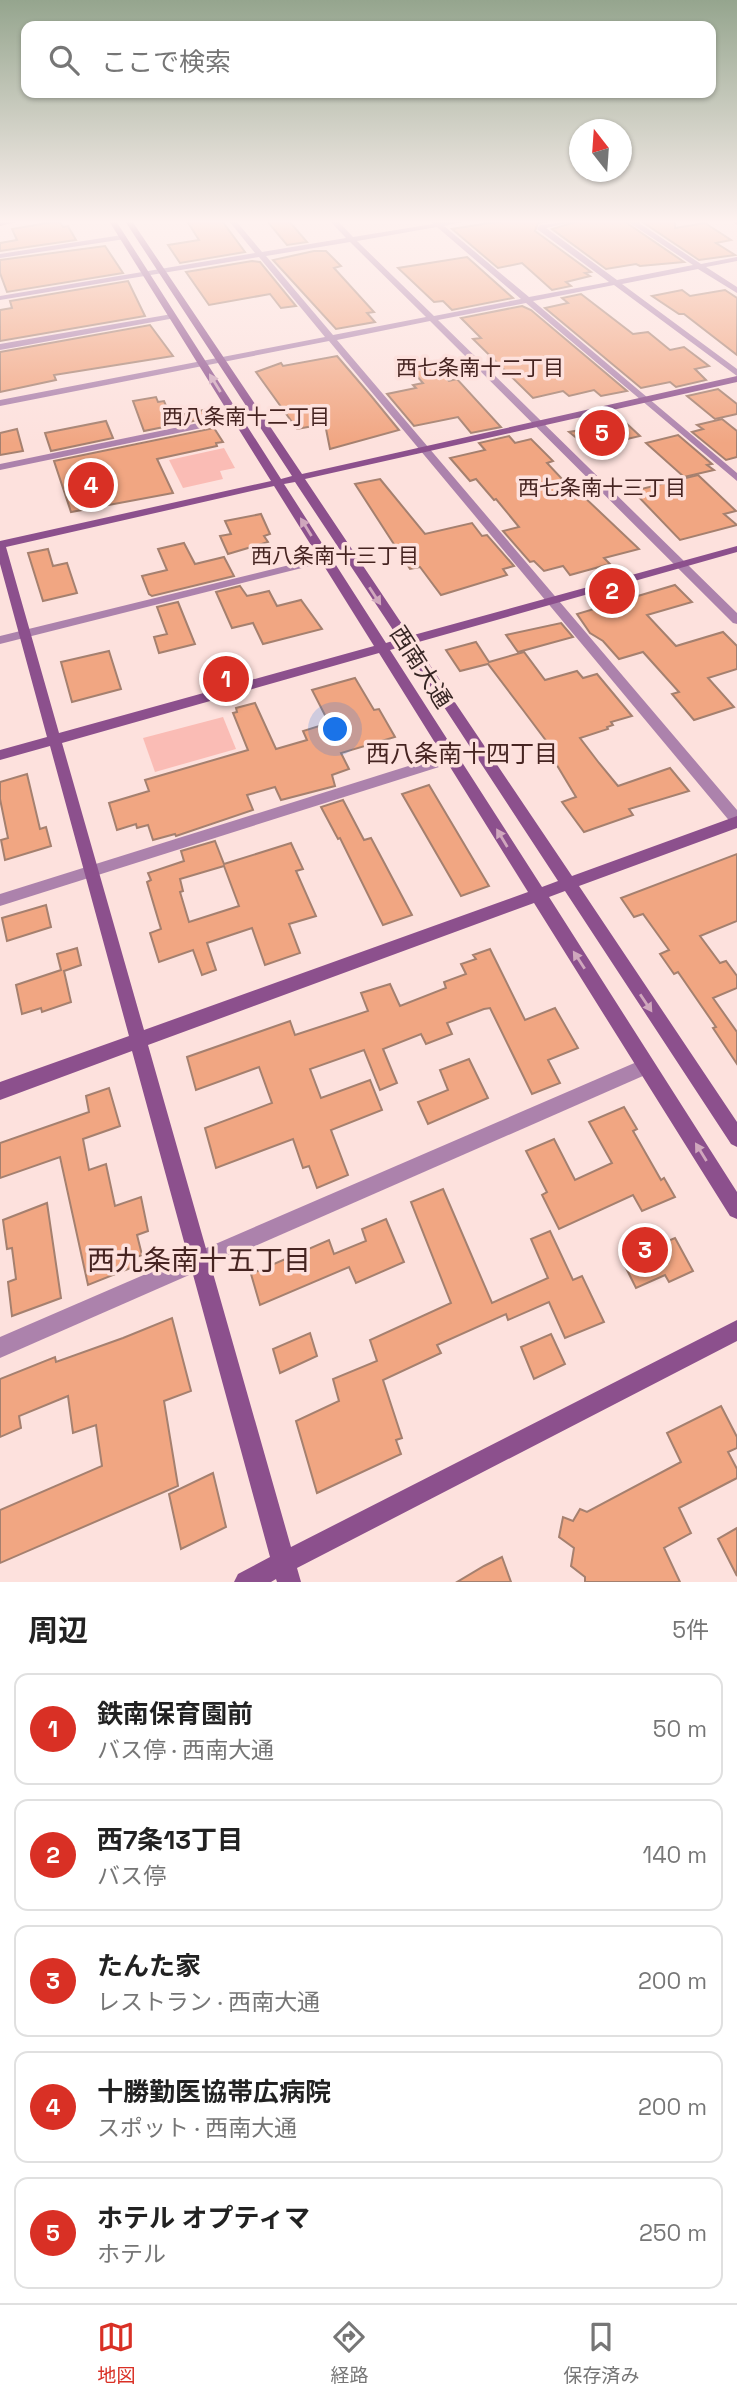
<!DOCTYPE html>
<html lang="ja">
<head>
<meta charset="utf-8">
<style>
	body { margin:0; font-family:"Space Grotesk","Noto Sans JP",sans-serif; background:#f2f2f2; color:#222 }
	.compass { position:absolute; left:569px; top:119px; width:63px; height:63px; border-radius:50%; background:#fff; box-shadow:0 2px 5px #0004; rotate:343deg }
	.you { position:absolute; left:336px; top:730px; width:24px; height:24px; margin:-18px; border:5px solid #fff; border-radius:50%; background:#1a73e8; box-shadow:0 0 0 10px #1a73e833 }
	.badge { display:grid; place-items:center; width:46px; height:46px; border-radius:50%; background:#d93025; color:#fff; font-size:23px; font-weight:700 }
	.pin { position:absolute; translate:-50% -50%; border:4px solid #fff; box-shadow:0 2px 7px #0006 }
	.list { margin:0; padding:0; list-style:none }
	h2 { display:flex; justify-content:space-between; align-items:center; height:91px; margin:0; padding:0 28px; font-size:30px }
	h2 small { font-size:23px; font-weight:400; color:#767676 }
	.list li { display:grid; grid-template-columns:46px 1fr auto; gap:21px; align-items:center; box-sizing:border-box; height:112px; margin:0 14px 14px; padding:0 14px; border:2px solid #e0e0e0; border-radius:14px }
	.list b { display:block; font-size:26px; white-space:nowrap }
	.list p { margin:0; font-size:23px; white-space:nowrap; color:#767676 }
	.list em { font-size:23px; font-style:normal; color:#767676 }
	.icon { flex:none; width:38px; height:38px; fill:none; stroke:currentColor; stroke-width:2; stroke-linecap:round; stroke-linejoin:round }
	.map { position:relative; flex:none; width:737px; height:1582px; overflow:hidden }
	.search { position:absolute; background:#fff; box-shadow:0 2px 5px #0004; left:21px; right:21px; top:21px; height:77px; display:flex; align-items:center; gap:18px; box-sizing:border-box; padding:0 24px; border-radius:14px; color:#767676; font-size:26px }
	.sheet { height:721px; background:#fff }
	nav { display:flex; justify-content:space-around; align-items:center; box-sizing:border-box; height:98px; border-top:2px solid #e0e0e0; background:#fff; font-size:19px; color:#767676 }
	nav a { display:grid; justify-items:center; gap:4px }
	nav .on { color:#d93025 }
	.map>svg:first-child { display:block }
	.green { fill:#fabcb5 }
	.building { fill:#f1a682; stroke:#a5806f; stroke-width:2; fill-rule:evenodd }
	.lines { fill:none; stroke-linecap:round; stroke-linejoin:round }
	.street { fill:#ac82ac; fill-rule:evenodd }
	.secondary { fill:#8c508d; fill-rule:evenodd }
	.oneway { fill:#d0a7bd }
	.labels { text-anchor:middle; stroke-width:7; stroke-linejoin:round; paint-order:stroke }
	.far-neighbourhood-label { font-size:21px; fill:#462421; stroke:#fde1dd }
	.street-label { font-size:23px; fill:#372624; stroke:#fde1dd }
	.neighbourhood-label { font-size:24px; fill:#462421; stroke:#fde1dd }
	.near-neighbourhood-label { font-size:28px; fill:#462421; stroke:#fde1dd }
</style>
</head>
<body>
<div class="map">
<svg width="737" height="1582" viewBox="0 0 737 1582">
	<rect width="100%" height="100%" fill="#fde1dd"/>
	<g class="green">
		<polygon points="224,448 235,468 220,471 223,479 183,488 169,460"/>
		<polygon points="223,717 236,749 155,772 143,738"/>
	</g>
	<g class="building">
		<polygon points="59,221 63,227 68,226 76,240 0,251 0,243 17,240 12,229"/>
		<polygon points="187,221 222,221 245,252 180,263 168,245 199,240"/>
		<polygon points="267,221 289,221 307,242 287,245"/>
		<polygon points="502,221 548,221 538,223 535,231 591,272 585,273 590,276 566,282 571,286 552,290 522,263 498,268 452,229"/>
		<polygon points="578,221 624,221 684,262 640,266 636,264 606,269 552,229"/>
		<polygon points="641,221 675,221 675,228 705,223 731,240 716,243 735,255 699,260"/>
		<polygon points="105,246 123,273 7,292 0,273 0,260"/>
		<polygon points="314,251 326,251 341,266 334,268 374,312 367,313 375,322 336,329 273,260"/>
		<polygon points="467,257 513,298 452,310 443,301 434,302 398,268"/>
		<polygon points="252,261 260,262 296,306 281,308 270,294 209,305 186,272"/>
		<polygon points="128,281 145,316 0,341 0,310 12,308 10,301"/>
		<polygon points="682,290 690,296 725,290 737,298 737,355 684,314 679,314 652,296"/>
		<polygon points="581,294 633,334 648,332 670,350 684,347 709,366 695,369 706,380 676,387 670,382 641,388 545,308 568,303 562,298"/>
		<polygon points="522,306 531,310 627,391 601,396 594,390 569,396 563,391 533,398 473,339 481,338 461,318"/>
		<polygon points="150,325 173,356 54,375 56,380 0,392 0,352"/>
		<polygon points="337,356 372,397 399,430 330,449 325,424 297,429 256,372 281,363 283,366"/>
		<polygon points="433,363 449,381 457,379 501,427 471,433 458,417 414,426 387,394 416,388 413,385 423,383 410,368"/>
		<polygon points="718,389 737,404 737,414 715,419 687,396"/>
		<polygon points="156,397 158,402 164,401 171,417 204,410 208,418 144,431 133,401"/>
		<polygon points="722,419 737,431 737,457 726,460 692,432 703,429 697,425"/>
		<polygon points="106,421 113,438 51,451 45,433"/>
		<polygon points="626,423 640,436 589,448 569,432"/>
		<polygon points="214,428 223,442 216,443 217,446 157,459 173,493 71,512 54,461"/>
		<polygon points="17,429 23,451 0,455 0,433"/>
		<polygon points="678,435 712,464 707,465 714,470 684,477 646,443"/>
		<polygon points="509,436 515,443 531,439 553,461 547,463 577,495 581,494 639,549 604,558 610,564 570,575 563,566 544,571 534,561 530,562 503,531 519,527 496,499 494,500 476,479 470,481 450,458 485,450 479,443"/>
		<polygon points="698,475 736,511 724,514 737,525 680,540 633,491"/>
		<polygon points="380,479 425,534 472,523 482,536 487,535 514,566 503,569 507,575 441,595 420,567 410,569 355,484"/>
		<polygon points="261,514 270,534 264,536 268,542 228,554 220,536 231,534 225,521"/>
		<polygon points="184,543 195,564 224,557 234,576 152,596 149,594 142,576 167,570 158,549"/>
		<polygon points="48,549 53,566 67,563 77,593 43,601 28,553"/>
		<polygon points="675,585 692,602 647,615 676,646 723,632 737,646 737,669 708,678 734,707 694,720 672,694 679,692 643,652 619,659 603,641 590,633 577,614"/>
		<polygon points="240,586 247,596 269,591 277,606 301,600 322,629 263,644 253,623 232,628 216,592"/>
		<polygon points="178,602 195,644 159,653 154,637 167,634 157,607"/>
		<polygon points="561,623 573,637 518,652 506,635"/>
		<polygon points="476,642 489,662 524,652 545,680 577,671 583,678 597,674 632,716 611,722 613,725 607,727 608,729 580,738 599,763 618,786 670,768 689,791 629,809 633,815 584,832 562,802 576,797 549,752 553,750 523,710 488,664 460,671 446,650"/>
		<polygon points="109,651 121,689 72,702 61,662"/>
		<polygon points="355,678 374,710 379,709 395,737 341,753 349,769 332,775 335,786 281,800 275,787 247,795 253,810 176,836 175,834 153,840 148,825 137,828 136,824 117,830 109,803 149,791 145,780 248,750 233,713 237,712 236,708 255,703 276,749 307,740 303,731 329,723 312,690"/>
		<polygon points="27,774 40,829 46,827 51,846 5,860 1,840 8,838 0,799 0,782"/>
		<polygon points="429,785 489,886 461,896 402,794"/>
		<polygon points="343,800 364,840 371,838 412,915 383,925 340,838 338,839 321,807"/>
		<path d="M 215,841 L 224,864 L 291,843 L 303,869 L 296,871 L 316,916 L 289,924 L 300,953 L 265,965 L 252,928 L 207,943 L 216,970 L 202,975 L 193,950 L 159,962 L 150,933 L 161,929 L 147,882 L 151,880 L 148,873 L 184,861 L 181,851 ZM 224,866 L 239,906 L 189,922 L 180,892 L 183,891 L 180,879 Z"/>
		<polygon points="737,854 737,921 700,936 720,963 726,961 737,976 737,988 713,998 737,1032 737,1064 713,1028 716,1027 678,972 674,974 660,954 669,950 643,914 634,917 621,898"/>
		<polygon points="46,905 51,927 7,941 2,918"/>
		<polygon points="77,948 81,965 64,971 71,1002 42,1012 41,1008 22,1014 16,985 61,970 57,954"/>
		<polygon points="490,949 525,1020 555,1008 578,1048 548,1060 560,1083 532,1094 490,1008 484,1009 447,1023 452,1034 426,1044 421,1034 383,1049 397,1083 380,1090 364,1050 310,1069 321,1098 370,1080 382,1110 331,1130 348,1175 317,1188 309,1166 303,1168 293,1139 216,1168 205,1128 272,1103 259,1067 196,1090 187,1057 290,1021 295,1035 368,1011 361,993 390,984 400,1006 446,988 444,982 466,974 461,964 476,959 473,955"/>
		<polygon points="469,1059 488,1098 428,1124 418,1102 448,1090 440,1070"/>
		<polygon points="109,1088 120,1126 83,1139 89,1170 106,1164 115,1206 141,1197 148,1231 137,1235 142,1255 132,1259 133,1267 88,1285 60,1157 0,1178 0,1143 89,1112 86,1096"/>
		<polygon points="624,1107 637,1129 633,1131 661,1180 664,1178 675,1197 642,1211 633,1195 559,1229 542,1195 547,1192 526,1151 554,1139 575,1180 612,1163 589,1122"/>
		<polygon points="443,1189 492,1303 548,1278 531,1239 550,1231 573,1280 582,1276 604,1322 565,1338 549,1302 508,1320 506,1314 437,1345 441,1353 383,1380 402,1438 396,1440 401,1454 317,1493 296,1421 339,1401 333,1379 377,1361 370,1340 451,1303 411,1202"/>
		<polygon points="47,1203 61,1298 12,1316 8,1282 16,1279 12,1248 7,1249 3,1220"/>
		<polygon points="386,1219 404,1262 356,1283 349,1267 260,1305 251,1274 329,1240 334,1254 366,1241 362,1229"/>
		<polygon points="675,1238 693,1271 669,1282 665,1275 636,1288 622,1260"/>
		<polygon points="172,1318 191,1391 164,1401 178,1486 0,1563 0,1510 102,1466 96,1425 73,1433 68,1396 19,1416 21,1428 0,1437 0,1379 55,1357 56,1362 123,1338"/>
		<polygon points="310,1333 317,1356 280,1373 273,1349"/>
		<polygon points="551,1334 565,1364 534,1379 521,1347"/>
		<polygon points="721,1406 737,1437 737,1448 728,1452 737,1469 737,1478 679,1508 691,1533 664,1548 680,1582 585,1582 585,1577 571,1566 574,1548 559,1537 563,1517 573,1521 580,1509 587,1512 681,1462 667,1433"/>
		<polygon points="213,1473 226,1527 181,1549 169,1494"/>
		<polygon points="737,1528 737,1576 718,1539"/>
		<polygon points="502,1557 511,1582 457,1582 484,1566"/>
	</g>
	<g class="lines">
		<g class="street">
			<path d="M 229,221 L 236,221 L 262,252 L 346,238 L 330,221 L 338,221 L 353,237 L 433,224 L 431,221 L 466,221 L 444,226 L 529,297 L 609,282 L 537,229 L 540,225 L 576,221 L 546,228 L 617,280 L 693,265 L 627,221 L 636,221 L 701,264 L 737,257 L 737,261 L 706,267 L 737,287 L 737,293 L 698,269 L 622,284 L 737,369 L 737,376 L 614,285 L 533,301 L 737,473 L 737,481 L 526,303 L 438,320 L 737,613 L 737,624 L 733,623 L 430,321 L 337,340 L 737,810 L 737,826 L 732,824 L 329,341 L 0,406 L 0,400 L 325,337 L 259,257 L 0,300 L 0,296 L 255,253 ZM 437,227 L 521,299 L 434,316 L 357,241 ZM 350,242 L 426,317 L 333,335 L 266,256 Z"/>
			<polygon points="122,235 126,237 125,239 0,258 0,254"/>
			<polygon points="172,314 175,314 175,318 0,350 0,344"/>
			<polygon points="237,415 240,416 240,420 0,470 0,464"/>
			<polygon points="326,556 330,557 330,561 0,644 0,636"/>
			<polygon points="453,752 460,757 458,761 0,906 0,894"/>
			<polygon points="646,1058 652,1060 655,1066 652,1072 0,1358 0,1337"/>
		</g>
		<g class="secondary">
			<polygon points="21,221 0,226 0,222"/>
			<path d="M 109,221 L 116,221 L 281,479 L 292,476 L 125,221 L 132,221 L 302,474 L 737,376 L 737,382 L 305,479 L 410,636 L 737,546 L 737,552 L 415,643 L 572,876 L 737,816 L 737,828 L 579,886 L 737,1122 L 737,1147 L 731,1144 L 565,891 L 549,897 L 737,1192 L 737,1219 L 730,1216 L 534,903 L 148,1045 L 291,1547 L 737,1320 L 737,1341 L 297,1568 L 301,1582 L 277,1582 L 276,1579 L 271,1582 L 234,1582 L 238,1574 L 270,1557 L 132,1051 L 0,1100 L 0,1082 L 129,1036 L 50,746 L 0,760 L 0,750 L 47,737 L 0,564 L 0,541 L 271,481 ZM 295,482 L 399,639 L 386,643 L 284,484 ZM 274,486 L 374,646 L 59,733 L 6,547 ZM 404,646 L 558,881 L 542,887 L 390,650 ZM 379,653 L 528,892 L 144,1030 L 62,743 Z"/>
			<polygon points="731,221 737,221 737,225"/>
		</g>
	</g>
	<defs><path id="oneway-solid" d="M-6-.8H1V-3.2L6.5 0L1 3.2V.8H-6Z" transform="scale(1.75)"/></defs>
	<g class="oneway">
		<use href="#oneway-solid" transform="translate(215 383) rotate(-122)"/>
		<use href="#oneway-solid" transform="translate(306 527) rotate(-122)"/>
		<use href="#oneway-solid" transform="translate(375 596) rotate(57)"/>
		<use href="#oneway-solid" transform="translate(502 838) rotate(-121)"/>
		<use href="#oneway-solid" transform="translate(579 960) rotate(-123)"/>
		<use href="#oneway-solid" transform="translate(646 1003) rotate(56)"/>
		<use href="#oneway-solid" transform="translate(701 1152) rotate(-122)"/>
	</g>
	<linearGradient id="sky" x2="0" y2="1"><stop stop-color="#95a58e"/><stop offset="0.5" stop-color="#fef2f0"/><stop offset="1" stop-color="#fef2f0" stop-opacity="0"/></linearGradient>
	<rect width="737" height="443" fill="url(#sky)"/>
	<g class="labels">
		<g class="far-neighbourhood-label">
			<text x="480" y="375">西七条南十二丁目</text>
			<text x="246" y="424">西八条南十二丁目</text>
			<text x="602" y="495">西七条南十三丁目</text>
			<text x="335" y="563">西八条南十三丁目</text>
		</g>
		<g class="street-label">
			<text transform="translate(421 667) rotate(57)" y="8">西南大通</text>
		</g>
		<g class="neighbourhood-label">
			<text x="462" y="762">西八条南十四丁目</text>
		</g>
		<g class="near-neighbourhood-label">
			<text x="199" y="1270">西九条南十五丁目</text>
		</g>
	</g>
</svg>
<svg class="compass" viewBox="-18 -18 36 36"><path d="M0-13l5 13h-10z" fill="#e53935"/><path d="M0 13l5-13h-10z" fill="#767676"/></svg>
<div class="you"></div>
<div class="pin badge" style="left:226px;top:679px">1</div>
<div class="pin badge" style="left:612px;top:591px">2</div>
<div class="pin badge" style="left:645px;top:1250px">3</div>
<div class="pin badge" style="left:91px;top:485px">4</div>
<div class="pin badge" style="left:602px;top:433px">5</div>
<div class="search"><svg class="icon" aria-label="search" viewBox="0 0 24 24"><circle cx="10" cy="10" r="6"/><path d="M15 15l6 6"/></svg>ここで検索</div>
</div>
<section class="sheet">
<h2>周辺<small>5件</small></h2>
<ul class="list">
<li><span class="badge">1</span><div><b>鉄南保育園前</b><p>バス停 · 西南大通</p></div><em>50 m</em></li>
<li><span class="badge">2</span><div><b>西7条13丁目</b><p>バス停</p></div><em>140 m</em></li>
<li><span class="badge">3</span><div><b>たんた家</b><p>レストラン · 西南大通</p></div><em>200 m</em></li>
<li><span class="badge">4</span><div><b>十勝勤医協帯広病院</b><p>スポット · 西南大通</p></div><em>200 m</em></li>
<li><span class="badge">5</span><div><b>ホテル オプティマ</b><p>ホテル</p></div><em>250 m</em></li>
</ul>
</section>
<nav>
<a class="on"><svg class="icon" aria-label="map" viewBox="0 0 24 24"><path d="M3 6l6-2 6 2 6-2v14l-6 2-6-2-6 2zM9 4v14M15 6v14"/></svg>地図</a>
<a><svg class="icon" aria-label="directions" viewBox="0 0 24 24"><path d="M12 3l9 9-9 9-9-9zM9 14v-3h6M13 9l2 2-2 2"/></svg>経路</a>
<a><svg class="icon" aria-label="saved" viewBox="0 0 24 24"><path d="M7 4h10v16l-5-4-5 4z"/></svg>保存済み</a>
</nav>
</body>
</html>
